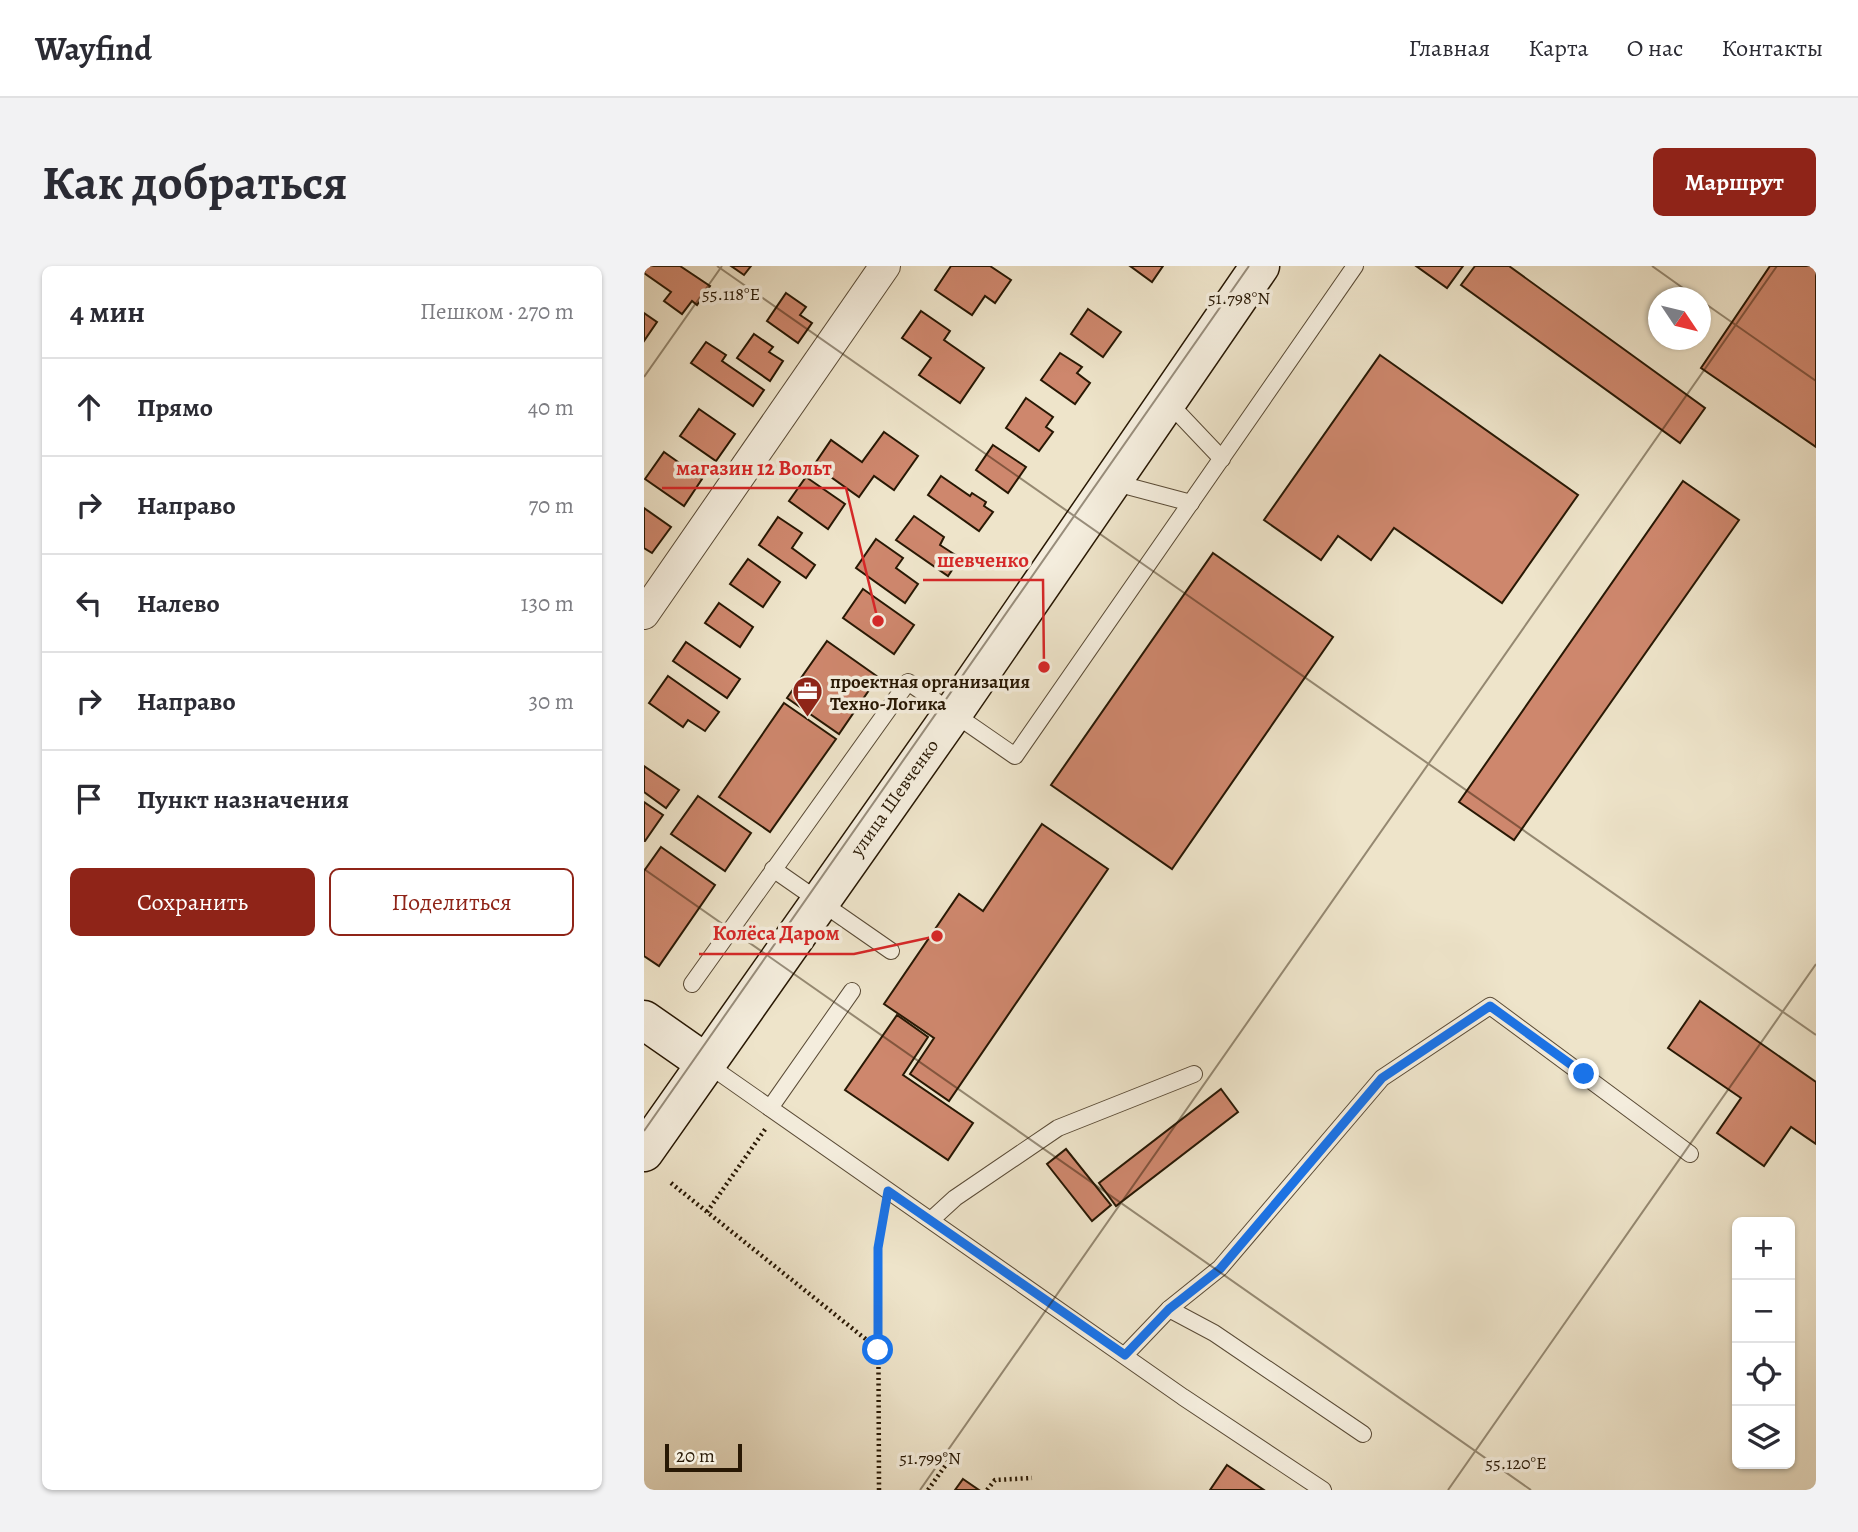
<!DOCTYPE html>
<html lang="ru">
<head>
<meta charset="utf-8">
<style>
	body { margin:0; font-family:Alegreya,serif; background:#f2f2f3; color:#2b2b33 }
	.controls { position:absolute; right:21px; bottom:21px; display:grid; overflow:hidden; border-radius:10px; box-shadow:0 2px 5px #0004 }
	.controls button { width:63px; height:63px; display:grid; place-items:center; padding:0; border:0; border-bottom:2px solid #e1e1e2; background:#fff; color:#2b2b33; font:35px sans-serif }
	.compass { position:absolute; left:1004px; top:21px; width:63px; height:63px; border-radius:50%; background:#fff; box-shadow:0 2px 5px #0004; rotate:125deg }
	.scale { position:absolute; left:21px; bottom:18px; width:77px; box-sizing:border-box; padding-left:7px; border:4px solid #281804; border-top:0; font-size:19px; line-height:24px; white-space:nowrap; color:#281804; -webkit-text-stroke:5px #f4eddd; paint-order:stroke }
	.stop { position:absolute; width:21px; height:21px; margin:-16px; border:5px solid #1a73e8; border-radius:50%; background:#fff }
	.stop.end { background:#1a73e8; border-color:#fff; box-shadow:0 2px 7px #0008 }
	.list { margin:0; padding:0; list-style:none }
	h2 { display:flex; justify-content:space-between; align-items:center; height:91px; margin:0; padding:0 28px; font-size:30px }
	h2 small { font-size:23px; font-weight:400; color:#7c7c81 }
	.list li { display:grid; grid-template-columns:46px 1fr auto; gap:21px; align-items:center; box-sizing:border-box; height:98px; padding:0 28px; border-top:2px solid #e1e1e2 }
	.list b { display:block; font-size:26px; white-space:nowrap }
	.list em { font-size:23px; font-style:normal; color:#7c7c81 }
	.actions { display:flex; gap:14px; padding:21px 28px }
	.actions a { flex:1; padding:16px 0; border:2px solid #8f2418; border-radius:10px; text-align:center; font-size:24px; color:#8f2418 }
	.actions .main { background:#8f2418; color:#fff }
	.icon { flex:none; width:38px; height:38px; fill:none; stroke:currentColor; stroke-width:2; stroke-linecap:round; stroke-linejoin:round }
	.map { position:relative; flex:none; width:1172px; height:1224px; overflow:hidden; border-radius:10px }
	header { display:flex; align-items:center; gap:42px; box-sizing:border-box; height:98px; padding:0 35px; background:#fff; border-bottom:2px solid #e1e1e2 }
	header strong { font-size:33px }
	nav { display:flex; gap:38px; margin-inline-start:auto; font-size:24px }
	.intro { display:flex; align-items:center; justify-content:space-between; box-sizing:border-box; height:168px; padding:0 42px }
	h1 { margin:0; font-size:49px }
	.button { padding:18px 32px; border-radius:10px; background:#8f2418; color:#fff; font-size:24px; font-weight:700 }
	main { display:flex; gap:42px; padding:0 42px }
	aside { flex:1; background:#fff; border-radius:10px; box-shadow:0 2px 5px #0004 }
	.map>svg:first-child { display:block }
	.building { fill:#ce876d; stroke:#281804; stroke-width:2 }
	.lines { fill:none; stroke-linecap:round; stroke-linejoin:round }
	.lane-casing { stroke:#5a4b36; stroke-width:18 }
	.street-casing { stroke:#5a4b36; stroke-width:32 }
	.secondary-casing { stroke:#281804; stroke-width:41 }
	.path { stroke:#281804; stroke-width:4.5; stroke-dasharray:2 3.5; stroke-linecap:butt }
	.lane { stroke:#f4eddd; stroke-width:16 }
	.street { stroke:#f4eddd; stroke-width:30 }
	.secondary { stroke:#f4eddd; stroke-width:38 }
	.route { stroke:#1a73e8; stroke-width:9 }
	.ticks { fill:none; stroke:#281804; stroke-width:2; stroke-opacity:0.45 }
	.labels { text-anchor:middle; stroke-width:7; stroke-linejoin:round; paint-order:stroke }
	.poi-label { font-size:19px; font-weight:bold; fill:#281804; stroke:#f4eddd; text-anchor:start }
	.street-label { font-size:19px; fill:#281804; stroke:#f4eddd }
	.ticks-label { font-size:18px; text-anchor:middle; fill:#281804; stroke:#f4eddd; stroke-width:7; stroke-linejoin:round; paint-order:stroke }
	.leader { fill:none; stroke:#d62828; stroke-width:2.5 }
	.callout-dot { fill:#d62828; stroke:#f4eddd; stroke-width:2.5 }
	.callout-label { font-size:21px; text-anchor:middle; font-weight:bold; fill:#d62828; stroke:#f4eddd; stroke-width:7; stroke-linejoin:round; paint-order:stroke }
</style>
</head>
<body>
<header>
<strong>Wayfind</strong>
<nav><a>Главная</a><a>Карта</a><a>О нас</a><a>Контакты</a></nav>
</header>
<div class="intro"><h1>Как добраться</h1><a class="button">Маршрут</a></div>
<main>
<aside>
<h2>4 мин<small>Пешком · 270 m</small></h2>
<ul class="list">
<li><svg class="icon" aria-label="ahead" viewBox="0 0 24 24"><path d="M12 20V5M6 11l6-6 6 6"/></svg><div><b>Прямо</b></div><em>40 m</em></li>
<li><svg class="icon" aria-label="right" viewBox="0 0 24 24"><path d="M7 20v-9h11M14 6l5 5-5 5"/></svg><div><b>Направо</b></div><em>70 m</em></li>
<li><svg class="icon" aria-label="left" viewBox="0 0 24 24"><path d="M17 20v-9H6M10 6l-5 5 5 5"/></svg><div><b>Налево</b></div><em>130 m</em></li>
<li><svg class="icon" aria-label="right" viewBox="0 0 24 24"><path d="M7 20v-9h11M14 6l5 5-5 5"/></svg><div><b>Направо</b></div><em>30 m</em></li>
<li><svg class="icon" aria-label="arrive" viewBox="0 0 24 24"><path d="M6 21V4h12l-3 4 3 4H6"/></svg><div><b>Пункт назначения</b></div></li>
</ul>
<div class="actions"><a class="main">Сохранить</a><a>Поделиться</a></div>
</aside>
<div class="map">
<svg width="1172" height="1224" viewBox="0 0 1172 1224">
	<rect width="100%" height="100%" fill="#eee4ca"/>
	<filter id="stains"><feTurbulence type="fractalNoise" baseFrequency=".00286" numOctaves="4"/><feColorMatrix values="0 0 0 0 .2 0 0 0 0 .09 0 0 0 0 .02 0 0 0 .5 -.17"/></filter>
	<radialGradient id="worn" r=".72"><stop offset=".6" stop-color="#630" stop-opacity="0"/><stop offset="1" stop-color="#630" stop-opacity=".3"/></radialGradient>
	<g class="building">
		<polygon points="2,0 36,0 66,20 53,39 48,35 38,48 20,35 27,26 0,7"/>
		<polygon points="87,0 107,0 100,9"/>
		<polygon points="307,0 346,0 367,14 351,37 341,30 328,49 291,24"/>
		<polygon points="486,0 519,0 508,16"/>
		<polygon points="772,0 819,0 803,22"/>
		<polygon points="831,0 865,0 1061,142 1036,177 817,19"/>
		<polygon points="1126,0 1172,0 1172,181 1057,102"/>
		<polygon points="142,27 162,41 156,49 168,57 154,77 123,55"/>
		<polygon points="444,43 477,66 459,91 427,68"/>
		<polygon points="277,45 306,65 300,74 340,102 316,137 275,109 287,92 258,72"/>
		<polygon points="0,47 13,56 0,75"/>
		<polygon points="110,68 129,81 125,86 139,95 126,115 93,92"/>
		<polygon points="62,76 82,89 78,95 120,124 109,140 47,97"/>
		<polygon points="416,87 438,101 433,107 446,117 431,138 397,114"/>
		<polygon points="736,89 934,229 858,337 750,262 727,294 694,270 677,294 620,254"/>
		<polygon points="382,132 409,151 402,161 409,166 395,185 362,162"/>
		<polygon points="55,143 91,168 72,195 36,170"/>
		<polygon points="240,166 274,190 250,224 230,210 215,231 170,199 187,174 218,196"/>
		<polygon points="349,179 382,201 364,227 332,204"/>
		<polygon points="20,186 58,213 40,240 1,213"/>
		<polygon points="297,210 326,230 328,227 342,236 340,240 349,246 335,265 284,229"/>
		<polygon points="162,211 201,238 184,263 145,235"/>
		<polygon points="1039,215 1095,254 870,574 815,536"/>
		<polygon points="0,242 27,261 8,287 0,282"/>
		<polygon points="270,250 300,271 296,279 316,292 304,310 252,274"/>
		<polygon points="134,251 158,267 148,282 171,299 162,312 115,279"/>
		<polygon points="232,273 259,292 252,302 274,318 261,337 212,302"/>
		<polygon points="569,287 689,371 528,603 407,519"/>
		<polygon points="104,293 136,316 119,341 86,318"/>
		<polygon points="219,323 270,359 250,388 199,352"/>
		<polygon points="75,337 109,361 96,381 61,357"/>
		<polygon points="183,375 234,411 195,468 143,432"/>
		<polygon points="42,376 96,413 83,432 29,395"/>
		<polygon points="24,410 75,446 61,465 44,454 39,461 5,437"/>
		<polygon points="140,437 192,473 126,566 75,531"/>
		<polygon points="0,500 35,524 22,542 0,526"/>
		<polygon points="54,530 107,567 81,605 27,568"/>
		<polygon points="0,536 19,549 1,575 0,575"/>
		<polygon points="398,558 464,603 305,835 266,808 290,772 240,738 315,628 339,645"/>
		<polygon points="17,581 71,619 15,700 0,690 0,605"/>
		<polygon points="1056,735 1172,816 1172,878 1147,861 1120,900 1073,867 1097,832 1024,782"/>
		<polygon points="253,749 284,771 259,809 329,857 304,894 201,824"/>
		<polygon points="577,823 594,846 472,940 455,917"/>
		<polygon points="422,883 467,939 448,955 403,898"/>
		<polygon points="583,1199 620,1224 566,1224"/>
		<polygon points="319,1213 335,1224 311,1224"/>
	</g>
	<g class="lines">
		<defs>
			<g id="lane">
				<polyline points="523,135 578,193"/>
				<polyline points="468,216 547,237"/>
				<polyline points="129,603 247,685"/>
				<polyline points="48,718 264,416 371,490 711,0"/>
				<polyline points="63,798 539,1131 679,1224"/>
				<polyline points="126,842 208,725"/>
				<polyline points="287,954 311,932 414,862 550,808"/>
				<polyline points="525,1043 570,1067 719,1168"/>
				<polyline points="481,1089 525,1043 576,1002 738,812 846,740 1046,888"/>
			</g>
			<polyline id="street" points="0,348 241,0"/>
			<g id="secondary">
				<polyline points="0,754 63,798"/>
				<path id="s1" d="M 0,886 L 309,447 L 616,0"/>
			</g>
		</defs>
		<use href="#lane" class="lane-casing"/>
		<use href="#street" class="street-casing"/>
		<use href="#secondary" class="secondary-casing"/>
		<g class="path">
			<polyline points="27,917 234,1083"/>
			<polyline points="63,946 122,862"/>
			<polyline points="235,1224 234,982 241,946"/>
			<polyline points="284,1224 311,1186"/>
			<polyline points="343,1224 351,1214 388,1212"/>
		</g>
		<use href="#lane" class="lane"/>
		<use href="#street" class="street"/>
		<use href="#secondary" class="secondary"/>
	</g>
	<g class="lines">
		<polyline class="route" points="234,1084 234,982 244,925 481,1089 525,1043 576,1003 738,812 846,740 940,808"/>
	</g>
	<path class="ticks" d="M 73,0 L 1172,769M 1008,0 L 1053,32M 1056,34 L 1172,115M 0,111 L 78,0M 0,603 L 887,1224M 0,865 L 605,0M 276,1224 L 1133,0M 804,1224 L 1172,698"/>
	<defs>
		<symbol id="office-pin" viewBox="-11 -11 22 30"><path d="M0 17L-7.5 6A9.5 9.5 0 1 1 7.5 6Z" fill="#8f2418" stroke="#f4eddd"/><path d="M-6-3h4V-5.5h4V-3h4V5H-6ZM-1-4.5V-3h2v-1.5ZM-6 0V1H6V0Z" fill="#fff"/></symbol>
	</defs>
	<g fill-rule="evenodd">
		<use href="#office-pin" x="146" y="408" width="35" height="47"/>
	</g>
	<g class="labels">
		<g class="poi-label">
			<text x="186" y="422">проектная организация<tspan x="186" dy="22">Техно-Логика</tspan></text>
		</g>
		<g class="street-label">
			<text dy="7" stroke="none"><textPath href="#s1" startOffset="434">улица Шевченко</textPath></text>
		</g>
	</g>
	<g class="ticks-label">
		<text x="87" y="34">55.118°E</text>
		<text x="595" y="38">51.798°N</text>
		<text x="286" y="1198">51.799°N</text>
		<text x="872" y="1203">55.120°E</text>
	</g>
	<path class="leader" d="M234 355L202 222H18M400 401L399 314H279M293 670L210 688H55"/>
	<g class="callout-dot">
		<circle cx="234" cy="355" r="7"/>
		<circle cx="400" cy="401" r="7"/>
		<circle cx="293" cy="670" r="7"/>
	</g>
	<g class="callout-label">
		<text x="110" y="209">магазин 12 Вольт</text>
		<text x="339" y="301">шевченко</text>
		<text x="132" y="674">Колёса Даром</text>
	</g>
	<rect width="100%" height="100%" filter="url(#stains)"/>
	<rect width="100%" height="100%" fill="url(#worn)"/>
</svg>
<div class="controls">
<button>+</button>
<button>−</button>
<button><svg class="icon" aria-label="locate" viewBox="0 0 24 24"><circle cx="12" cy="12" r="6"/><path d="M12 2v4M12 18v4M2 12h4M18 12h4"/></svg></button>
<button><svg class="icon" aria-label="layers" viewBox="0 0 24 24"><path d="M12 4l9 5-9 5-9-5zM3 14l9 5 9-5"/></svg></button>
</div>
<svg class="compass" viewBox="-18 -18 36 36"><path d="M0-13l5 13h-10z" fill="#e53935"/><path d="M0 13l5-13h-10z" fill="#7c7c81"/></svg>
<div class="scale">20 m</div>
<div class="stop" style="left:234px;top:1084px"></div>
<div class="stop end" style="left:940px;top:808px"></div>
</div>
</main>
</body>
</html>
